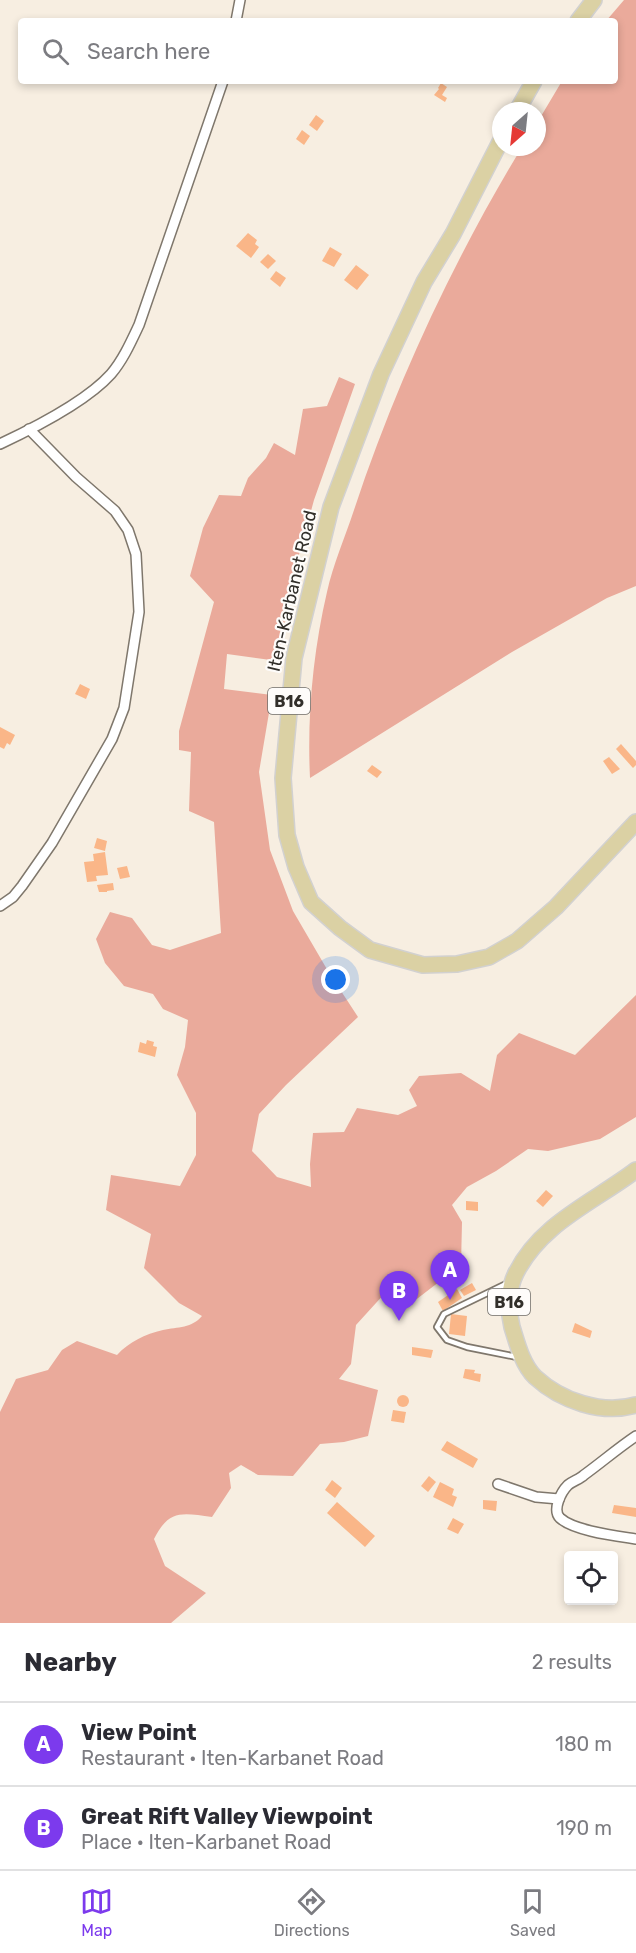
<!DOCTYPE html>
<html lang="en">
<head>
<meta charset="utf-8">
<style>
	body { margin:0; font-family:Rubik,sans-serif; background:#f7f7f7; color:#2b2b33 }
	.controls { position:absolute; right:18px; bottom:18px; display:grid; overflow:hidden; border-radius:6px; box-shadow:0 3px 9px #0003 }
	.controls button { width:54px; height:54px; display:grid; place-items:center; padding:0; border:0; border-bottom:2px solid #e1e1e2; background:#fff; color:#2b2b33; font:30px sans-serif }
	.compass { position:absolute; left:492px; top:102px; width:54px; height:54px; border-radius:50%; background:#fff; box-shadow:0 3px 9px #0003; rotate:207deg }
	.you { position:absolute; left:336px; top:980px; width:21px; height:21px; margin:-15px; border:4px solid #fff; border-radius:50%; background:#1a73e8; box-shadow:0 0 0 9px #1a73e833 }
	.badge { display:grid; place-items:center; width:39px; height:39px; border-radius:50%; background:#7c3aed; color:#fff; font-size:20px; font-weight:700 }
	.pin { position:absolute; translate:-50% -50px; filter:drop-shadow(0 2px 3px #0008) }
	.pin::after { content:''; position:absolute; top:32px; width:21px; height:18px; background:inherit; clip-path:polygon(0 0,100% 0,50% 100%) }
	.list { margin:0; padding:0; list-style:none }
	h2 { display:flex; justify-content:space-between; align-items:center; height:78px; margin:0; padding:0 24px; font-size:26px }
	h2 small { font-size:20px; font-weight:400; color:#7c7c81 }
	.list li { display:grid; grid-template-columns:39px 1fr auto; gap:18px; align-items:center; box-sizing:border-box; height:84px; padding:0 24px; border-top:2px solid #e1e1e2 }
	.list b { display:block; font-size:22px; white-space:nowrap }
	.list p { margin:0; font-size:20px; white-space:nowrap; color:#7c7c81 }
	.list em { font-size:20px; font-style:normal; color:#7c7c81 }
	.icon { flex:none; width:33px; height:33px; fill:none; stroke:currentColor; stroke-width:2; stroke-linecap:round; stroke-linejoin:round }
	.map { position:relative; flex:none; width:636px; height:1623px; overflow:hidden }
	.search { position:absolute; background:#fff; box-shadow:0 3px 9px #0003; left:18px; right:18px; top:18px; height:66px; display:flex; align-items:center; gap:15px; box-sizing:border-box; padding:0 21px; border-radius:6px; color:#7c7c81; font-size:22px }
	.sheet { height:246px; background:#fff }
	nav { display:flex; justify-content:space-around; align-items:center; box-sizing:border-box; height:84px; border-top:2px solid #e1e1e2; background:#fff; font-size:16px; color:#7c7c81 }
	nav a { display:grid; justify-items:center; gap:3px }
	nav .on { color:#7c3aed }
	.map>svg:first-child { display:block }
	.green { fill:#eaaa9b }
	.building { fill:#fab688 }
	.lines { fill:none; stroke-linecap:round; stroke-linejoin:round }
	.service-casing { stroke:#7f776c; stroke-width:8 }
	.minor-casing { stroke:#7f776c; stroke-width:12 }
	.primary-casing { stroke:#d2d1d0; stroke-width:18 }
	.service { stroke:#fff; stroke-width:4.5 }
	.minor { stroke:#fff; stroke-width:9 }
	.primary { stroke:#dbd1a4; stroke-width:15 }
	.labels { text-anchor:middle; stroke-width:4.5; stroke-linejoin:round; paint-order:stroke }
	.shield { fill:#fefcfa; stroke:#6f6c68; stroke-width:1.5 }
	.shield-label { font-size:16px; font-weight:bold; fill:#322f2a }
	.street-label { font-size:18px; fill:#322f2a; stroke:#fefcfa }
</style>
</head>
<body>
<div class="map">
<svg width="636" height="1623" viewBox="0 0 636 1623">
	<rect width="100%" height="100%" fill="#f7eee1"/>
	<g class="green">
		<path d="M 624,0 L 636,0 L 636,586 L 607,598 L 512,652 L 310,778 C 307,717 313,652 327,592 C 333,565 345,537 354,510 C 396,383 453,261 522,147 L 537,147 L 537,123 L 562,81 L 615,81 L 615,21 L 606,21 Z"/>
		<path d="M 339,377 L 355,384 L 314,500 L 292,580 L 278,661 L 227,654 L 224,689 L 272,695 L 259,772 L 270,850 L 293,911 L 328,971 L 358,1017 L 286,1085 L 259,1114 L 252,1151 L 277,1177 L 311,1187 L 310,1164 L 313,1133 L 344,1132 L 357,1108 L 398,1115 L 417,1106 L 409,1090 L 419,1076 L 461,1073 L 490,1091 L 497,1055 L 519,1033 L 575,1055 L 636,995 L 636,1117 L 600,1139 L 548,1151 L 528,1149 L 496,1171 L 467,1187 L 452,1205 L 462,1222 L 461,1265 L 409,1305 L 386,1292 L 356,1325 L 351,1364 L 339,1379 L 378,1390 L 368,1436 L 344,1442 L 320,1444 L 293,1476 L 258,1475 L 241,1465 L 229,1473 L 231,1488 L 212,1517 C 182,1513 169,1509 154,1539 L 165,1566 L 206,1593 L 171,1623 L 0,1623 L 0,1412 L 16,1379 L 48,1370 L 62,1350 L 77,1341 L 117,1355 C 129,1342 145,1334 163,1330 C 178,1327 192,1328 202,1316 L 179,1303 L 144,1268 L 151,1234 L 106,1210 L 111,1175 L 180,1186 L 196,1155 L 196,1113 L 177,1075 L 185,1047 L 188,1020 L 163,1009 L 153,994 L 124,986 L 105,963 L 96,939 L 110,912 L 132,918 L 152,945 L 170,950 L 221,933 L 214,822 L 189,811 L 191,752 L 179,750 L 179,731 L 214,602 L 190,576 L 203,528 L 219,495 L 241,496 L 248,478 L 266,458 L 274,443 L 295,455 L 303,409 L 327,406 Z"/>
	</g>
	<g class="building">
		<polygon points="441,83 447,87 442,95 447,98 445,102 434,95 439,89 438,88"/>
		<polygon points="316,115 324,121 317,131 309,125"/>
		<polygon points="302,130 310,136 304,145 296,139"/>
		<polygon points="248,233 257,240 255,244 259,247 251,258 236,246"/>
		<polygon points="330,247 342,254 334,267 322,261"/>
		<polygon points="268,254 276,261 268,269 260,262"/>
		<polygon points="356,265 369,275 357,290 344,280"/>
		<polygon points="276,271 286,278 280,287 270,279"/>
		<polygon points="80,684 90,689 86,699 75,694"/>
		<polygon points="0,727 15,735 10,745 7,743 4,749 0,747"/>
		<polygon points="621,744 636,761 636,765 633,768 616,749"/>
		<polygon points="609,757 620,769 612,774 603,761"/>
		<polygon points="372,765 382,772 377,778 367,771"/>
		<polygon points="97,838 107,841 105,851 94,848"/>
		<polygon points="105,852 108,875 96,876 97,881 87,882 84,862 94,861 93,854"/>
		<polygon points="127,866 130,877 120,879 117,868"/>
		<polygon points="113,883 114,890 107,891 107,892 99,892 97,885"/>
		<polygon points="147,1040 154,1042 153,1046 157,1047 155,1057 138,1052 140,1042 146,1044"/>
		<polygon points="546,1190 553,1196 543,1207 536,1201"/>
		<polygon points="466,1201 478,1202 478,1211 466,1210"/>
		<polygon points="472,1283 476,1290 464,1296 460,1290"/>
		<polygon points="457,1289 462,1298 443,1311 438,1302"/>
		<polygon points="451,1314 467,1316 465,1336 449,1334"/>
		<polygon points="575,1323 592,1331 590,1338 572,1332"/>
		<polygon points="412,1347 433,1350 431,1358 412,1355"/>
		<polygon points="465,1369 475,1370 474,1373 481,1374 480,1382 463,1378"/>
		<circle cx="403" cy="1401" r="6"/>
		<polygon points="393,1410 406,1412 404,1423 391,1421"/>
		<polygon points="447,1441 478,1459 473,1468 441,1450"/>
		<polygon points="429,1476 436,1482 428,1492 421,1486"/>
		<polygon points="332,1480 342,1488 335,1498 325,1490"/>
		<polygon points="440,1482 454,1489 452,1495 457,1497 453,1507 433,1497"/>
		<polygon points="483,1500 497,1501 496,1511 483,1509"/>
		<polygon points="337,1502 375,1536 365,1547 327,1513"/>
		<polygon points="614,1505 636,1508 636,1517 612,1513"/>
		<polygon points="453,1518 464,1524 458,1534 447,1529"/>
	</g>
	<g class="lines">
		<defs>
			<polyline id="service" points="508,1283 444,1314 437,1327 447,1340 467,1347 517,1357"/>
			<g id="minor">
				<polyline points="236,21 240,0"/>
				<path d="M 0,444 C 34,428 86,402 111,374 C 123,360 131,342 139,325 L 223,81"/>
				<polyline points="0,906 13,897 22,886 52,843 112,739 124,708 139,612 136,554 128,530 115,511 76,477 29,429"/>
				<path d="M 636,1436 C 618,1448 602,1462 584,1475 C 580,1479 573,1481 568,1485 C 561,1492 552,1510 560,1518 C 574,1531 617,1536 636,1539"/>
				<polyline points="498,1484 536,1497 559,1499"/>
			</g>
			<g id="primary">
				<polyline points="578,21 594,0"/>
				<polyline points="517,111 534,81"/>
				<polyline points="501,140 453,234 424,282 381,374 331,507 294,658 283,778 287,835 296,867 311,902 340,928 370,950 423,965 457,964 489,957 517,941 556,907 636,822"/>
				<path d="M 636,1170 C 594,1202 541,1223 516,1273 C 508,1288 508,1311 512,1327 C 517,1343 522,1364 535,1377 C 561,1401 602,1415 636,1405"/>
			</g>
		</defs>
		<use href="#service" class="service-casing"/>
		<use href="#minor" class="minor-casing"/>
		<use href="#primary" class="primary-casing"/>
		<use href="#service" class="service"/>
		<use href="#minor" class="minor"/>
		<use href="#primary" class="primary"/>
	</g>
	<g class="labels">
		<g class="shield">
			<rect x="268" y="688" width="42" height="26" rx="4.5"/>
			<rect x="488" y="1289" width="42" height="26" rx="4.5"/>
		</g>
		<g class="shield-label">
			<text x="289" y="707">B16</text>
			<text x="509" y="1308">B16</text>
		</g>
		<g class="street-label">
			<text transform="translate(292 591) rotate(-77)" y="6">Iten-Karbanet Road</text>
		</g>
	</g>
</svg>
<div class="controls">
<button><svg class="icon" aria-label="locate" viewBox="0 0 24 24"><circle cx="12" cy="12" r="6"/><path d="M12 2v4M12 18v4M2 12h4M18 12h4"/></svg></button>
</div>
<svg class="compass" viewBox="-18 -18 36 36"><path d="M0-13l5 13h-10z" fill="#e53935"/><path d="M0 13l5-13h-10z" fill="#7c7c81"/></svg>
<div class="you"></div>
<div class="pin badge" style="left:450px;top:1300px">A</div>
<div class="pin badge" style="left:399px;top:1321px">B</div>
<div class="search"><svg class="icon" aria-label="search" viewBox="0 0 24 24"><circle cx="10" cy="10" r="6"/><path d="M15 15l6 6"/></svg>Search here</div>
</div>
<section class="sheet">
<h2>Nearby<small>2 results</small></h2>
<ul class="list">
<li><span class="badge">A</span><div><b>View Point</b><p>Restaurant · Iten-Karbanet Road</p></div><em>180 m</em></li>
<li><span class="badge">B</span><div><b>Great Rift Valley Viewpoint</b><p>Place · Iten-Karbanet Road</p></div><em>190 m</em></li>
</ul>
</section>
<nav>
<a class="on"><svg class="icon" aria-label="map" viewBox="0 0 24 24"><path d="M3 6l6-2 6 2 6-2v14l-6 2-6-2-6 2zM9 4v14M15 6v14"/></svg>Map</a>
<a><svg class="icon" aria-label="directions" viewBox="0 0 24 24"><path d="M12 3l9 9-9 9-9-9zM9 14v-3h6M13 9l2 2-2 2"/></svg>Directions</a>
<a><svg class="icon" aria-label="saved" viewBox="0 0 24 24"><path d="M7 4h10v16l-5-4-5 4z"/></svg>Saved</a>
</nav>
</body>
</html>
